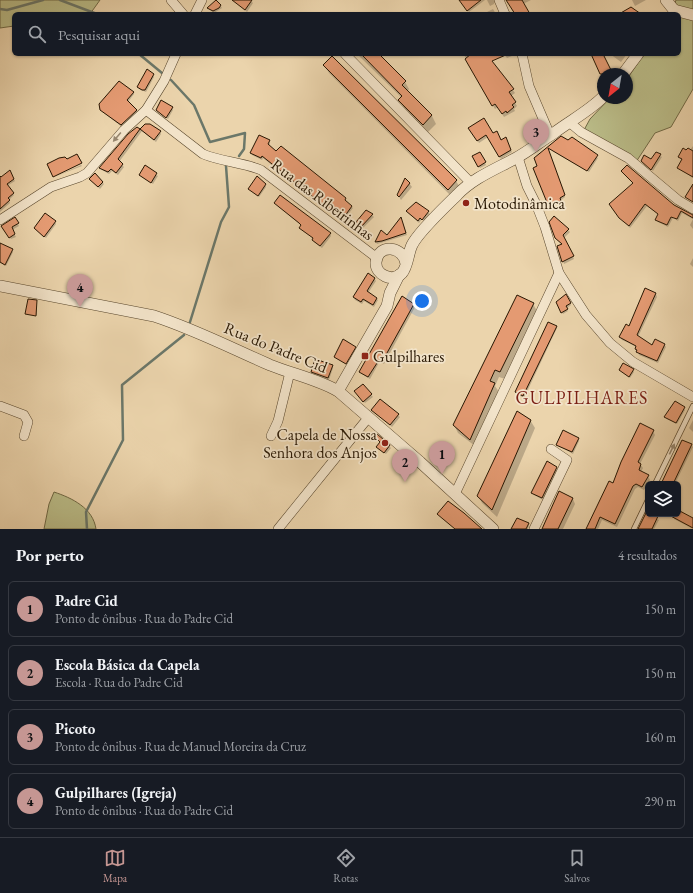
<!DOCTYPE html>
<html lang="pt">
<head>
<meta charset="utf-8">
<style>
	body { margin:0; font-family:"EB Garamond",serif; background:#242831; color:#f1f3f6 }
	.controls { position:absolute; right:12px; bottom:12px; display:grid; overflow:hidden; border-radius:6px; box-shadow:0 1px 3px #0004 }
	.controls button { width:36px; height:36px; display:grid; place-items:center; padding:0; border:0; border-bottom:1px solid #363941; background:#171b24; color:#f1f3f6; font:20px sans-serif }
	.compass { position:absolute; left:597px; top:68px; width:36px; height:36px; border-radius:50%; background:#171b24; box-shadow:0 1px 3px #0004; rotate:211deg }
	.you { position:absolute; left:422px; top:301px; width:14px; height:14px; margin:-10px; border:3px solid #fff; border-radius:50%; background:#1a73e8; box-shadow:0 0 0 6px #1a73e833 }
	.badge { display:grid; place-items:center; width:26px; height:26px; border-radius:50%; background:#c59692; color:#111; font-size:13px; font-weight:700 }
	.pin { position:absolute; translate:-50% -33px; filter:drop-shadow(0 1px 2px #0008) }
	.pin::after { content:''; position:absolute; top:21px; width:14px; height:12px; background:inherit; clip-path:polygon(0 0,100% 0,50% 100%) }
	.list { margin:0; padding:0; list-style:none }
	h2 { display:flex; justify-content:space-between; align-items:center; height:52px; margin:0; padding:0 16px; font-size:17px }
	h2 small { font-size:13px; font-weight:400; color:#9ea1a6 }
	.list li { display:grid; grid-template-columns:26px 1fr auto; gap:12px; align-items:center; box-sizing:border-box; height:56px; margin:0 8px 8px; padding:0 8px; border:1px solid #363941; border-radius:6px }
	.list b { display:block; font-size:15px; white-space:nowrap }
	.list p { margin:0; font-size:13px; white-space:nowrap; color:#9ea1a6 }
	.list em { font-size:13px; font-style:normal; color:#9ea1a6 }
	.icon { flex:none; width:22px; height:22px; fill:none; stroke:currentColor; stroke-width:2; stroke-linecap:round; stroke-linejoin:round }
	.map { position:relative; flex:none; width:693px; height:529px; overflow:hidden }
	.search { position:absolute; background:#171b24; box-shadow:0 1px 3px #0004; left:12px; right:12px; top:12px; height:44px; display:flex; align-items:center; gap:10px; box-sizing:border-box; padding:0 14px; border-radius:6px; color:#9ea1a6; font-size:15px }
	.sheet { height:308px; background:#171b24 }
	nav { display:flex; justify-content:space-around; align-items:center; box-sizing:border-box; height:56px; border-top:1px solid #363941; background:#171b24; font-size:11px; color:#9ea1a6 }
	nav a { display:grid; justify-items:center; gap:2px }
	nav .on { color:#c59692 }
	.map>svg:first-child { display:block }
	.green { fill:#babc88; stroke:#706945 }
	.shadow { fill:#0003 }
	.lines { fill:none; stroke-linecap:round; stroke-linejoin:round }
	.stream { stroke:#6b7769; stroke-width:2.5 }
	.building { fill:#e49a72; stroke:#271602 }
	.service-casing { stroke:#58462c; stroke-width:6 }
	.minor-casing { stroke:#58462c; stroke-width:10 }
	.tertiary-casing { stroke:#58462c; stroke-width:12 }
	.service { stroke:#f2e3c9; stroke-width:4.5 }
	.minor { stroke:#f2e3c9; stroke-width:9 }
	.tertiary { stroke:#f2e3c9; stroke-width:11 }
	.oneway { fill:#97876f }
	.poi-dot { fill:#8f2418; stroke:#f2e3c9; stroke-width:1.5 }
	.labels { text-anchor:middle; stroke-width:3.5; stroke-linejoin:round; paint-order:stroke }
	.street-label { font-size:16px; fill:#271602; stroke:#f2e3c9 }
	.poi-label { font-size:16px; fill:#271602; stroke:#f2e3c9; text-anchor:start }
	.quarter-label { font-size:18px; letter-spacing:1px; fill:#7a1f14; stroke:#f2e3c9 }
</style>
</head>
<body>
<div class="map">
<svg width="693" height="529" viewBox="0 0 693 529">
	<rect width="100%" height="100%" fill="#ebd4ac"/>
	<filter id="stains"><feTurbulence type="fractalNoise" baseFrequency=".005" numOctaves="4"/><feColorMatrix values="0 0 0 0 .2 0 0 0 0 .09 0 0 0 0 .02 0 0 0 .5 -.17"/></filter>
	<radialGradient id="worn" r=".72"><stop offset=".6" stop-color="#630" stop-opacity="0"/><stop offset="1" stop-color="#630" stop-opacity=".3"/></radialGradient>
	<g class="green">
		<polygon points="0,0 100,0 90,14 14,14 14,26 0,28"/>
		<polygon points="676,0 693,0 693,89 671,127 655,133 636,162 584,130 590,119 610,98 627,98 627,79 644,54 679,54 679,14 671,14"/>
		<path d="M 54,492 C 72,498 93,508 96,529 L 44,529 L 49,504 Z"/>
	</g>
	<g class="shadow">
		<polygon points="240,0 250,0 253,3 247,12 238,4"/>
		<polygon points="460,0 485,0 469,12"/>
		<polygon points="487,0 495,0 494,4 490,6"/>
		<polygon points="507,0 531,0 523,4 529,14 516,14"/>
		<polygon points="632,0 646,0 635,6"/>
		<polygon points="217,1 222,8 214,13 208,8"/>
		<polygon points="493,9 496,14 483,14"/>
		<polygon points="357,54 377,54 405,82 409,89 407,92 432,116 436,124 428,132 404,108 400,100 402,98"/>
		<polygon points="468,54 486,54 515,93 511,96 517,106 514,109 515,111 504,117 498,107 495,109 464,55"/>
		<polygon points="504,54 511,54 512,56 507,58"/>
		<polygon points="610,54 627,54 621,62"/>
		<polygon points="332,58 456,181 461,189 452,197 329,73 324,65"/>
		<polygon points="153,75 154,77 146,92 139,89 138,87"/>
		<polygon points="133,92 134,94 128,102 138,112 122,127 103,112"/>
		<polygon points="172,108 173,110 168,119 157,110"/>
		<polygon points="145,125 150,125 160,132 161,134 156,142 142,131 119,162 124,167 118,175 112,171 109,174 102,170 100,168 137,128 140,130"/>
		<polygon points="470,128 493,135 501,141 507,140 512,152 501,159 488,137 479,143"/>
		<polygon points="562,137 598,158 589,172 548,148 565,197 560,201 561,203 550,207 534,169 538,166 535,158"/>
		<polygon points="269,141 270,143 269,146 276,152 281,147 346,199 346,202 353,208 343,221 263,158 262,160 252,155 251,153"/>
		<polygon points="693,146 693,178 678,168 682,160 679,157 690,150"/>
		<polygon points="480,153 486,165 480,168 473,157"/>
		<polygon points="656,153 662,157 653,171 642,161 651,161"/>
		<polygon points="81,165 82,166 54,177"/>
		<polygon points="145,167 158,176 153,184 140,175"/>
		<polygon points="9,172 15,181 7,186 14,195 9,200 10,203 0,212 0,178 1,179"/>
		<polygon points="92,181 102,182 104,184 100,189"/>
		<polygon points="409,183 412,187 401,200 398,195"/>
		<polygon points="634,183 690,215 693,215 693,219 682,213 678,221 673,218 668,227 658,222 657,220 659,215 647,206 630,228 611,207"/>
		<polygon points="265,184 266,187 259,197 249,189"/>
		<polygon points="275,203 330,234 331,236 322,248 314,242 314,239 302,230 302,226"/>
		<polygon points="416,203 430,214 424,221 422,219 419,223 407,211"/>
		<polygon points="367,211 374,217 363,228 357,222"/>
		<polygon points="15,219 19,226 12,230 16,237 11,239 3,226"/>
		<polygon points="693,219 693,229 690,225"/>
		<polygon points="402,221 407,235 377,244 376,242 388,236"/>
		<polygon points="55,222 56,224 46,238 35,228"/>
		<polygon points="568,230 570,232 564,238 574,259 564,264 558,247 563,245 556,237"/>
		<polygon points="0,247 12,250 13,252 6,266 0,263"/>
		<polygon points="693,258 693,267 690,264"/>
		<polygon points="374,278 376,281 368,293 378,300 374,307 364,301 362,304 355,300 354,298"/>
		<polygon points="646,289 656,294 657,297 638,337 653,346 664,344 666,347 658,363 639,355 637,347 622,340 620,337 630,327"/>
		<polygon points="565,296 571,305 566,309 568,311 563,314 557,303"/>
		<polygon points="29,300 36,301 37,303 37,315 26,314"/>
		<polygon points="413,304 415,307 384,364 380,361 370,379 362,374 360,372"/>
		<polygon points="533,304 537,311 505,379 499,377 495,386 499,392 475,446 458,433 454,425"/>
		<polygon points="556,326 557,328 524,398 517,394 516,392"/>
		<polygon points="355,347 356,349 347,365 335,357"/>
		<polygon points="332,365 333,368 329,380 313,374 312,372"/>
		<polygon points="620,370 633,370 634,372 630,378"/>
		<polygon points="363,385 373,397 365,403 356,393"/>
		<polygon points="380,400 400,417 392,427 374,412"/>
		<polygon points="683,407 685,410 677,424 667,419 665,417"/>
		<polygon points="530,420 535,428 497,517 482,503 478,496"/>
		<polygon points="693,420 693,432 689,428"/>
		<polygon points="653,431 655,435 640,464 643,468 641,472 648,476 650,480 644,490 638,487 635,489 617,527 602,520 598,529 587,529"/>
		<polygon points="377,436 391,448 386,454 379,449 381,443 376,437"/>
		<polygon points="578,438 579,441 573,454 557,445"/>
		<polygon points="684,441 693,447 675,484 663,484"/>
		<polygon points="556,468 557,470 543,500 534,495 532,493"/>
		<polygon points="560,492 573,499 575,504 563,529 543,529"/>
		<polygon points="678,511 693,519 693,529 674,519 674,514 678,514"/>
		<polygon points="647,512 659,520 654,529 640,529"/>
		<polygon points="517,519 529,524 528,529 512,529"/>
	</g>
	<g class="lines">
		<g class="stream">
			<polyline points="60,0 97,14"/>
			<polyline points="0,9 7,10 43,0"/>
			<polyline points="139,54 162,73"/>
			<polyline points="171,80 194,105 210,142 245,133 244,149 239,156"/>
			<polyline points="190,322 221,222 229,207 226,166"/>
			<polyline points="87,529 86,512 123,440 122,385 184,335"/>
		</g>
	</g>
	<g class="building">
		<polygon points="216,0 221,5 219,8 213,11 207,8"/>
		<polygon points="232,0 252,0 245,10"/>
		<polygon points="459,0 481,0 467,11"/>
		<polygon points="506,0 522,0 530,14 515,14"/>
		<polygon points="631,7 641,14 619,14"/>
		<polygon points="361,54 379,54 406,81 402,85 432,115 423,125 398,100 402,96"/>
		<polygon points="471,54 508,54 492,61 514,89 509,92 516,102 512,105 514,107 507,113 506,111 502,114 495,104 492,106 465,59"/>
		<polygon points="591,54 603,54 612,72 608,74 600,74"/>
		<polygon points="332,56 457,180 448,190 323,65"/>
		<polygon points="147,69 154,74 145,90 142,90 137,87"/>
		<polygon points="119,81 134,92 127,100 137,110 121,125 100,110 99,104"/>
		<polygon points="161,100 173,107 166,118 156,110"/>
		<polygon points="484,118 493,133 497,131 501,140 506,137 511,150 499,157 486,135 477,141 468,128"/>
		<polygon points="145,124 150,124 161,131 154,140 140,129 118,159 123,164 116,173 111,169 108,172 99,168 128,134 137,127 140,129"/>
		<polygon points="259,135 270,140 268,144 276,151 281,146 346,198 345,200 352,206 342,220 262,156 261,158 250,153"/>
		<polygon points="561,136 568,140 572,137 598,155 587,171 548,148 565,195 560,198 561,201 548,205 533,168 537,166 534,158"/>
		<polygon points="683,148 686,150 688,148 693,151 693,177 677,168 682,159 678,157"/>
		<polygon points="480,152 486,162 478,167 472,156"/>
		<polygon points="656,152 661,154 651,170 641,161 644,155 651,159"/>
		<polygon points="77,154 82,163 53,177 47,164 59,158 65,157 67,159"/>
		<polygon points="145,165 157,173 151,183 139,175"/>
		<polygon points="627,165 674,205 693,215 693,218 681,211 677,219 671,217 667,225 655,220 658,214 645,204 629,226 619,218 609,204 633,183 621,171"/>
		<polygon points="10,170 14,179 7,184 14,193 8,198 10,200 0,209 0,176 1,177"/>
		<polygon points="95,173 103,182 98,187 89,179"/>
		<polygon points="257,176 266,184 258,196 248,189"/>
		<polygon points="405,178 410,183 399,197 397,195"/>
		<polygon points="693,184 693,202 685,197"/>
		<polygon points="280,195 331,233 320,246 312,240 313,238 299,228 301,225 299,223 274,203"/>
		<polygon points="416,202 429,211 422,220 420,218 418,221 406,211"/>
		<polygon points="366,210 373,214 361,227 356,222"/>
		<polygon points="45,213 56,221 44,237 34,228"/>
		<polygon points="554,216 569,229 563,235 574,256 562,262 557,246 562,244 555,238 549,222"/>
		<polygon points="15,217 19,223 12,227 15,234 9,238 1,226"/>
		<polygon points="401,217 406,233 382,241 375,242 381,230 387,235"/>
		<polygon points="0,243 13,249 5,265 0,262"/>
		<polygon points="368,273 375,278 367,291 377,298 373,305 363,299 361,302 353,297"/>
		<polygon points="645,288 656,293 637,335 652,345 655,339 665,344 657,361 636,352 637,350 635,349 636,346 619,337 626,324 629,326"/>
		<polygon points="566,294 571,303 566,306 568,309 561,313 556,302"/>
		<polygon points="517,295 534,303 500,372 495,370 490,381 495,383 470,440 453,425"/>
		<polygon points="402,296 414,304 382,362 379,360 368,377 359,372"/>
		<polygon points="28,299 37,300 36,316 25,314"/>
		<polygon points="548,322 557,326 523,396 515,392"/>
		<polygon points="343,339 356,347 346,364 334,357"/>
		<polygon points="315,359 333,365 328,378 311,372"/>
		<polygon points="623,363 634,369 629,377 619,370"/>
		<polygon points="363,384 372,394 363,402 354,391"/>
		<polygon points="380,399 399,414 390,425 371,410"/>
		<polygon points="675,401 685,407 676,423 664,417"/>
		<polygon points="517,411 531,420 492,510 477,496"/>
		<polygon points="640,423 654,430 638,462 641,464 639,470 649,475 642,487 636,484 633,486 615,524 600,517 595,529 586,529 609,481 613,483 621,462"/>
		<polygon points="563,430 579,438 572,452 556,445"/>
		<polygon points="377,434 390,445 384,453 376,447 380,442 375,437"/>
		<polygon points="682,440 692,444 673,484 661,484"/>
		<polygon points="547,461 557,467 542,498 531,493"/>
		<polygon points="559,491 573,498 558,529 542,529"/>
		<polygon points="448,501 464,513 482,529 455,529 437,514"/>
		<polygon points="678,510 693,518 693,528 667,514 678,514"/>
		<polygon points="647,511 648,514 659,514 652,529 638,529"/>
		<polygon points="517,518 529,523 526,529 511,529"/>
	</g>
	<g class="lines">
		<defs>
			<g id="service">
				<polyline points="655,484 693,406"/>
				<polyline points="634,529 648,500"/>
			</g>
			<g id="minor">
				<polyline points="171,0 183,14"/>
				<polyline points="499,0 505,14"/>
				<polyline points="195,14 202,0"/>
				<polyline points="345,54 471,183"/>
				<polyline points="522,54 529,86 550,135"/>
				<path d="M 146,110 L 203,154 C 222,162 242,162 261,170 L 377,258"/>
				<polyline points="569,122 581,132 628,158 678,200 693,209"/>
				<polyline points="518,157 527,186 536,204 545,227 559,273 586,315 610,343 633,362 693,397"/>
				<polyline points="0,220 51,187 80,177 87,173 124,130 146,110 164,81 176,54"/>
				<polyline points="0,406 24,415 28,422 24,436"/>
				<polyline points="271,436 278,421 290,372"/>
				<polyline points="455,494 559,273"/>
				<polyline points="278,529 368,418"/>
				<polyline points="534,529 567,460 551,449"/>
			</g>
			<g id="tertiary">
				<polyline points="666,0 674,10"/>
				<polyline points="674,10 693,15"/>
				<polyline points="623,74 638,54"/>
				<path d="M 406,264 C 404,246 378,243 376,262 C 375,275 393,283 402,273 C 408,266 408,253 412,245 C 419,231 445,207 457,195 C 473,178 496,169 516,158 C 529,151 541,141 554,133 C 570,121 589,111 603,97"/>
				<path d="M 0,286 L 154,316 C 194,329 231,348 270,365 C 292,374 317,379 338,391 L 420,462 L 493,529"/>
				<polyline points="338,391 387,306 390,293 399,275"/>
			</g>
		</defs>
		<use href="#service" class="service-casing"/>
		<use href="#minor" class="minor-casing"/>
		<use href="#tertiary" class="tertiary-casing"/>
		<use href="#service" class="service"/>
		<use href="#minor" class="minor"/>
		<use href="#tertiary" class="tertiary"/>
	</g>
	<defs><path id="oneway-solid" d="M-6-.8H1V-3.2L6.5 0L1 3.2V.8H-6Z"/></defs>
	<g class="oneway">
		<use href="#oneway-solid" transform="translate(117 137) rotate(130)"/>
		<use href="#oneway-solid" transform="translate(672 449) rotate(-64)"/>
	</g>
	<g class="poi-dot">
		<circle cx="466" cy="203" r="4"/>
		<rect x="361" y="352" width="8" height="8" rx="2"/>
		<circle cx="385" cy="443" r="4"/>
	</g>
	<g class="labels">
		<g class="street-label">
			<text transform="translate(323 199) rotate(37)" y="6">Rua das Ribeirinhas</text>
			<text transform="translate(276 347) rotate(22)" y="6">Rua do Padre Cid</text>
		</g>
		<g class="poi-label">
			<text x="474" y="209">Motodinâmica</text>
			<text x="373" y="362">Gulpilhares</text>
			<text x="377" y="440" text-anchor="end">Capela de Nossa<tspan x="377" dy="18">Senhora dos Anjos</tspan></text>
		</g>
		<g class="quarter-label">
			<text x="582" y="404">GULPILHARES</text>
		</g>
	</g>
	<rect width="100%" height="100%" filter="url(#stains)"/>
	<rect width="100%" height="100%" fill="url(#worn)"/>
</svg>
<div class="controls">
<button><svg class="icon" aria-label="layers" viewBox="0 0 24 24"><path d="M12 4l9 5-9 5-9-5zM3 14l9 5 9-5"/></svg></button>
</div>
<svg class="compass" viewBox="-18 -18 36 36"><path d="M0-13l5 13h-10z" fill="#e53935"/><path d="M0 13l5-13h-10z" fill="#9ea1a6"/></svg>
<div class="you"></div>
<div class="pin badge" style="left:442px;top:474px">1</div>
<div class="pin badge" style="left:405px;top:482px">2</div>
<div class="pin badge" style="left:536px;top:152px">3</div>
<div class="pin badge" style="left:80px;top:307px">4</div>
<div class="search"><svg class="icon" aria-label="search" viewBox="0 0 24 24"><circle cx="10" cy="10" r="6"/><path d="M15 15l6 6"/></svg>Pesquisar aqui</div>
</div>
<section class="sheet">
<h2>Por perto<small>4 resultados</small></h2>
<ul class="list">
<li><span class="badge">1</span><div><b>Padre Cid</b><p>Ponto de ônibus · Rua do Padre Cid</p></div><em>150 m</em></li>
<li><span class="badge">2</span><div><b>Escola Básica da Capela</b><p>Escola · Rua do Padre Cid</p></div><em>150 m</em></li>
<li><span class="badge">3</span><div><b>Picoto</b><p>Ponto de ônibus · Rua de Manuel Moreira da Cruz</p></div><em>160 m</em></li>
<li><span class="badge">4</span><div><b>Gulpilhares (Igreja)</b><p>Ponto de ônibus · Rua do Padre Cid</p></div><em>290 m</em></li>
</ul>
</section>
<nav>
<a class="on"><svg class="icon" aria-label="map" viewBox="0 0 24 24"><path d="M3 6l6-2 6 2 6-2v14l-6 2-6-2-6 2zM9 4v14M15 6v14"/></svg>Mapa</a>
<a><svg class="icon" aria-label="directions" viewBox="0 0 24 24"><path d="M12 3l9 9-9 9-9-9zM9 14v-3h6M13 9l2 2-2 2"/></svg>Rotas</a>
<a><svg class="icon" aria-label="saved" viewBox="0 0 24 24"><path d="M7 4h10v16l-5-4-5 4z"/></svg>Salvos</a>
</nav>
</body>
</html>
